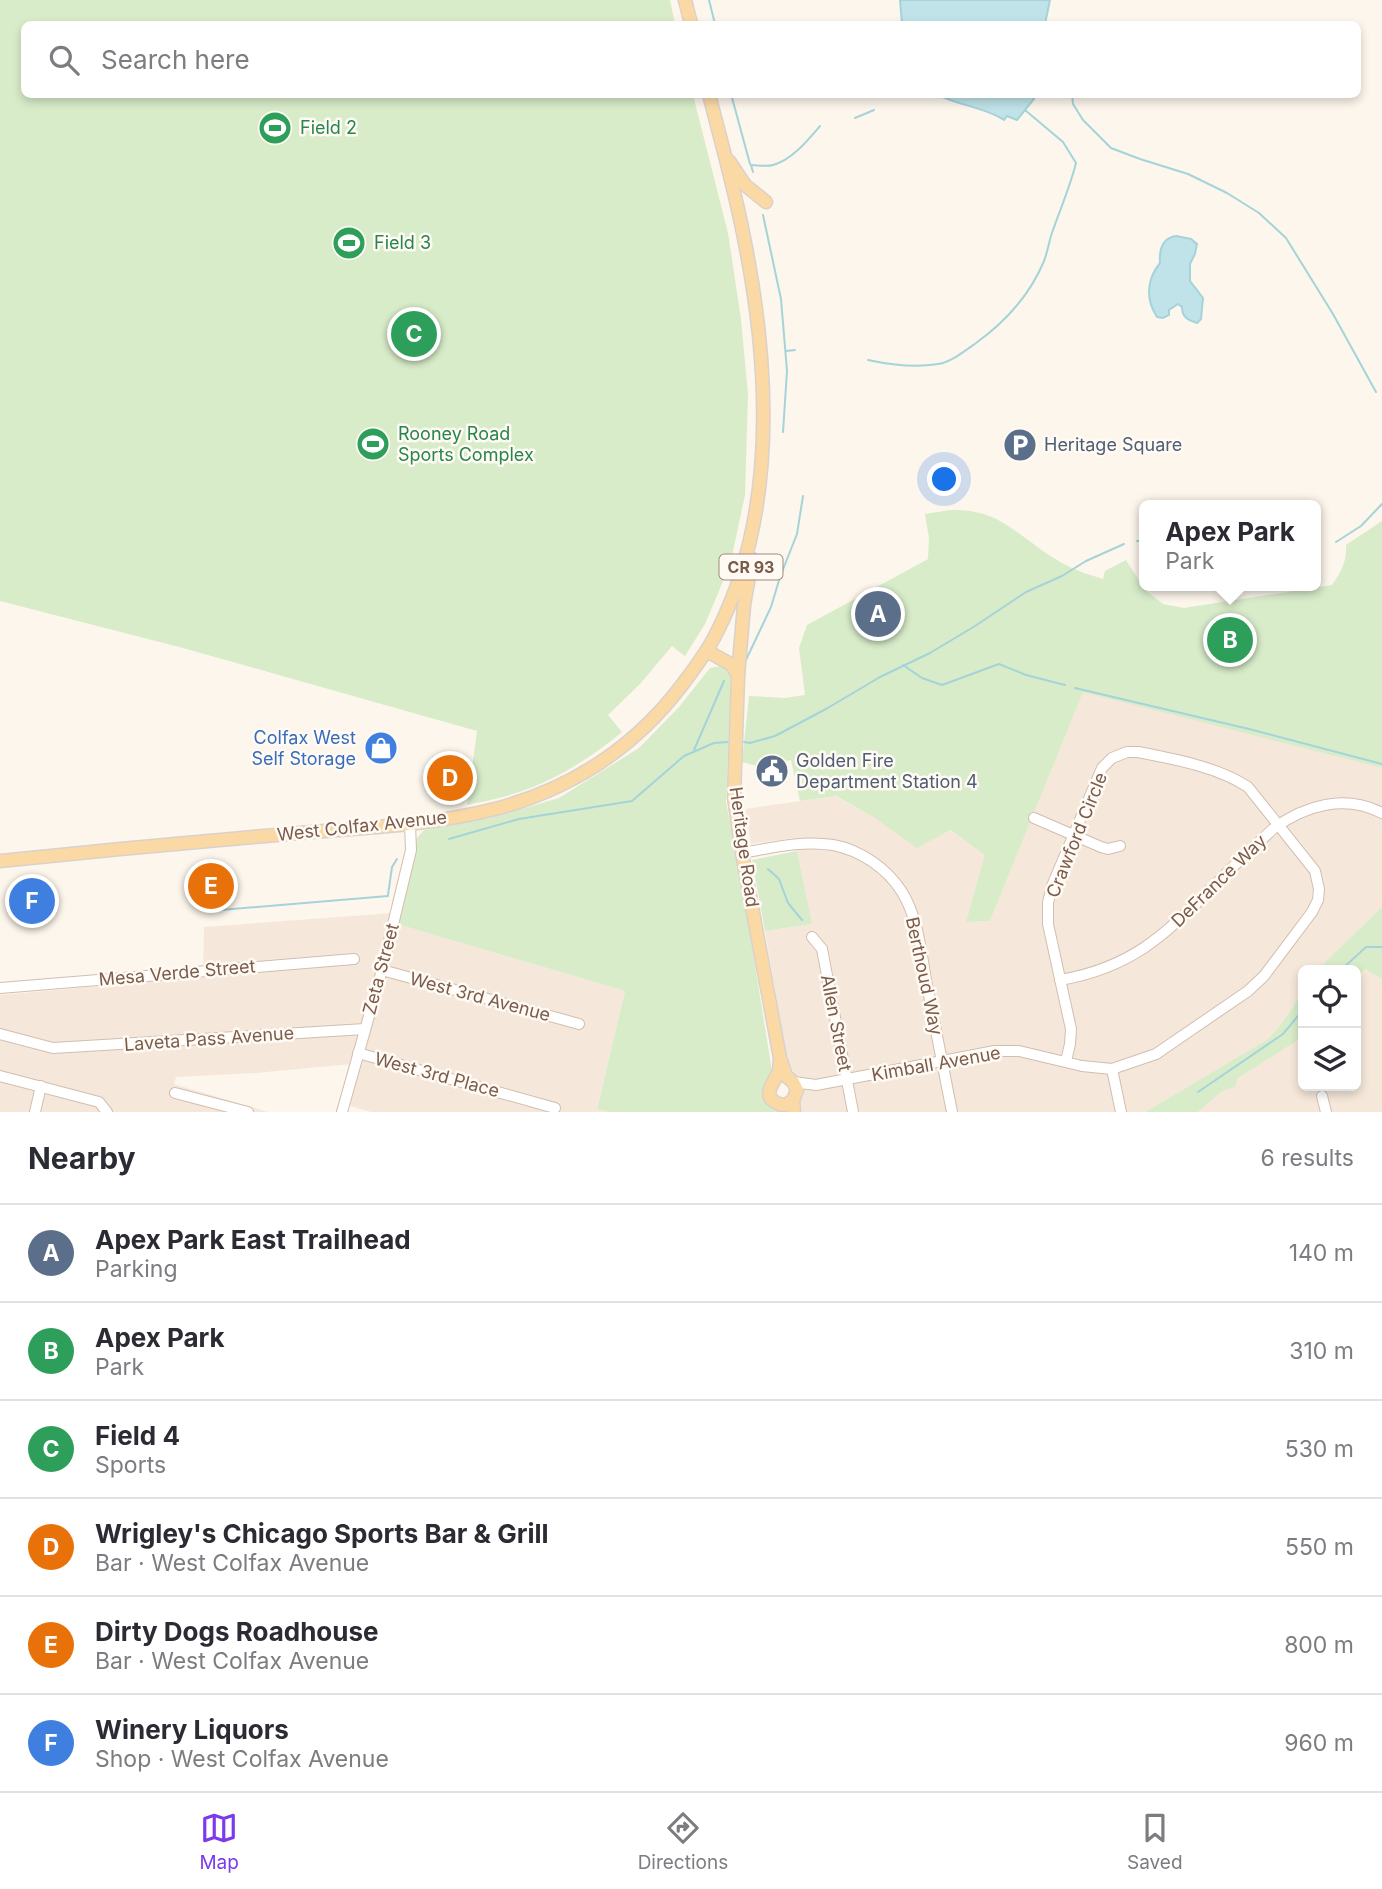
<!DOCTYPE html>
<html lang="en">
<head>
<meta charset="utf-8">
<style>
	body { margin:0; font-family:Inter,sans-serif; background:#f7f7f7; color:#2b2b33 }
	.controls { position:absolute; right:21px; bottom:21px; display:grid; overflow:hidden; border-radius:10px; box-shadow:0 4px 10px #0003 }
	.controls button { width:63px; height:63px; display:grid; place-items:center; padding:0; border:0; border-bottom:2px solid #e1e1e2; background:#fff; color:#2b2b33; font:35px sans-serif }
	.you { position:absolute; left:945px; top:480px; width:24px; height:24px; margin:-18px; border:5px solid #fff; border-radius:50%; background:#1a73e8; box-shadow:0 0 0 10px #1a73e833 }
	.badge { display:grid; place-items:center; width:46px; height:46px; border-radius:50%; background:#7c3aed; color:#fff; font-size:23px; font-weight:700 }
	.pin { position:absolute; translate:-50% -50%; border:4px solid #fff; box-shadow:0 2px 7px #0006 }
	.popup { position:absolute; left:1139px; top:500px; width:182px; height:91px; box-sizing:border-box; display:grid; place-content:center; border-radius:10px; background:#fff; filter:drop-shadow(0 2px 5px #0005); font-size:23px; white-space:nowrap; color:#7c7c81 }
	.popup b { font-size:26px; color:#2b2b33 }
	.popup::after { content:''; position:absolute; left:50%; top:100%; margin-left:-14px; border:14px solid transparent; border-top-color:#fff }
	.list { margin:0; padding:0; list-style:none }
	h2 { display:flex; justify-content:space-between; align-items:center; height:91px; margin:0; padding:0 28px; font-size:30px }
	h2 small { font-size:23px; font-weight:400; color:#7c7c81 }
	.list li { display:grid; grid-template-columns:46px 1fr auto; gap:21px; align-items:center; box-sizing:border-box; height:98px; padding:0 28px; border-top:2px solid #e1e1e2 }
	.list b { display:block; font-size:26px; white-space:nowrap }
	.list p { margin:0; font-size:23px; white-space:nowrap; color:#7c7c81 }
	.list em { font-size:23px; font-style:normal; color:#7c7c81 }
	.icon { flex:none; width:38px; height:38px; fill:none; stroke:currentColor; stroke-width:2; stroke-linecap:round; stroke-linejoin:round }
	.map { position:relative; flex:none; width:1382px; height:1112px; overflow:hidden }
	.search { position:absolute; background:#fff; box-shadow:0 4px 10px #0003; left:21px; right:21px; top:21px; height:77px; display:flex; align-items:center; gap:18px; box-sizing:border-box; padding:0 24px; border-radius:10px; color:#7c7c81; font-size:26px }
	.sheet { height:679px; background:#fff }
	nav { display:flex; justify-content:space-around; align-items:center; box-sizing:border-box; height:98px; border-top:2px solid #e1e1e2; background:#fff; font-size:19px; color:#7c7c81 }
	nav a { display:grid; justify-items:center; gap:4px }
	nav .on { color:#7c3aed }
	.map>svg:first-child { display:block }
	.residential { fill:#f5e8da }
	.green { fill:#d8ecc9 }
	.water { fill:#bfe3e8; stroke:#a5d3da; stroke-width:2 }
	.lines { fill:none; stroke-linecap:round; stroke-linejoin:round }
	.stream { stroke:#a5d3da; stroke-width:2 }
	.minor-casing { stroke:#d1beb0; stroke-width:12 }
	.major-casing { stroke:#dad1cd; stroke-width:15 }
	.minor { stroke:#fff; stroke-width:10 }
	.major { stroke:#fbd9a5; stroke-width:12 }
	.labels { text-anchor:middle; stroke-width:5; stroke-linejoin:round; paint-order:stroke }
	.shield { fill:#fffaf3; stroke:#a28b7f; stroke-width:2 }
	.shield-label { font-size:16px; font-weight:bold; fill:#7a5c4d }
	.leisure-label { font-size:18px; fill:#27864d; stroke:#fffaf3; text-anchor:start }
	.service-label { font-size:18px; fill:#4e5e75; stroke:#fffaf3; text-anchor:start }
	.shop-label { font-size:18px; fill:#366cbe; stroke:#fffaf3; text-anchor:end }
	.street-label { font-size:18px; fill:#7a5c4d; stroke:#fffaf3 }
</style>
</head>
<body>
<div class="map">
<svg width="1382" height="1112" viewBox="0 0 1382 1112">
	<rect width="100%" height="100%" fill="#fdf6ec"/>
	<g class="residential">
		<polygon points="1083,691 1382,768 1382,907 1323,964 1319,970 1303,970 1303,992 1279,1027 1268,1039 1145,1112 796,1112 765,931 811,924 797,851 792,838 751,844 745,809 835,796 875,818 949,830 986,855 966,922 990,921"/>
		<polygon points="393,913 368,1005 362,1023 352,1064 256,1073 176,1077 174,1084 268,1112 0,1112 0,995 203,977 204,927"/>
		<polygon points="397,924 625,991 597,1108 610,1112 371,1112 350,1106"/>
		<polygon points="1365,969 1382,979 1382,1112 1198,1112 1221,1092 1235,1087 1238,1078 1303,1037 1303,1086 1356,1086 1356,981"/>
	</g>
	<g class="green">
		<path d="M 0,0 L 670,0 L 675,24 L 24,24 L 24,94 L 693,95 L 728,233 L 741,319 L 748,394 L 745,495 L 730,565 L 705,624 L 685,656 L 672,646 L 640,684 L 608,715 L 622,732 C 592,757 556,780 519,792 C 502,798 484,801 467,805 L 477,731 L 183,648 L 0,601 Z"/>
		<path d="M 950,510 C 1001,508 1018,537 1057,560 C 1071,569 1087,574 1103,579 L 1105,571 L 1126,560 L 1145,590 L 1163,604 L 1184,608 L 1332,585 C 1341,572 1347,562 1346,545 L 1382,521 L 1382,768 L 1083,692 L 990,921 L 966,922 L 985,855 L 950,830 L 917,848 L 875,818 L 836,796 L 800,801 L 791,760 L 757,766 L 742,762 L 749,696 L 784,698 L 805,695 L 799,648 L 807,625 L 928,559 L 929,538 L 925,514 Z"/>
		<path d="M 721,666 L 729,672 L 731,679 L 726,802 L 742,884 L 772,1071 C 758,1091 761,1100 781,1112 L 610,1112 L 597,1109 L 625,991 L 397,924 L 417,838 L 424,830 L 490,818 L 559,798 L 639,748 L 679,707 L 710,668 Z"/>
		<polygon points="797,851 812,924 765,931 752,860"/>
		<polygon points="1382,907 1382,979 1365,969 1356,981 1356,970 1319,970 1323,964"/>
		<polygon points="1303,992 1303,1037 1238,1078 1235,1087 1221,1092 1198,1112 1145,1112 1268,1039 1279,1027"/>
	</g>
	<g class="water">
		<polygon points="900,0 1050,0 1045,24 902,24"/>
		<path d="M 1028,94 L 1034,99 L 1017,120 L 1007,116 L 1004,120 C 985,107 959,106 939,95 Z"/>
		<path d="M 1176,236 L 1191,239 L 1197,244 L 1195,254 L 1190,264 L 1190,281 L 1203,298 L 1201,319 L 1197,323 C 1189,320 1182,318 1182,307 L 1178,304 L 1169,310 L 1169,315 L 1163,318 L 1157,317 C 1145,299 1147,279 1160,263 C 1159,249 1162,238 1176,236 Z"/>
	</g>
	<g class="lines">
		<g class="stream">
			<polyline points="709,0 715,24"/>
			<polyline points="731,94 750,164"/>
			<polyline points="1072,94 1073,104 1083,120 1111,148 1140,159 1188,174 1227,193 1259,213 1286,238 1333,314 1376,392"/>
			<polyline points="855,118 874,110"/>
			<path d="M 753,172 L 751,165 C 757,165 766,167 773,165 C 792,160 808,140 820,126"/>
			<polyline points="763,215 781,299 787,371 783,432"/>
			<polyline points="786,351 795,350"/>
			<path d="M 868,360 C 891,365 915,368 938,364 C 951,362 965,351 976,343 C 1005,322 1030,295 1044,261 C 1048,251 1049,240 1053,230 C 1061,207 1070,187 1076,163 L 1063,142 L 1025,110"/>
			<polyline points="1137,541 1144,541"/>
			<polyline points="1336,542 1361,526 1382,504"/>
			<polyline points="1316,545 1318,544"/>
			<polyline points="745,662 771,607 780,577 797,534 803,496"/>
			<polyline points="903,665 922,678 942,685 999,664 1026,675 1065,685"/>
			<polyline points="1075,688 1249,729 1382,764"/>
			<polyline points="744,742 750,743 775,736 826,709 880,677 930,653 975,626 1026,592 1062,576 1086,561 1124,544"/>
			<polyline points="694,750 724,681"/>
			<polyline points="449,839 519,819 632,801 684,756 714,743 728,742"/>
			<polyline points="768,869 779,879 788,903 802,920"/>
			<polyline points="388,895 392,867 397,859"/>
			<polyline points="220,910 388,896"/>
			<polyline points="1341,970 1366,947 1382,947"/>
			<polyline points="1198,1092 1283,1034 1303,1010"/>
		</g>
		<defs>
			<g id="minor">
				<polyline points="1034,818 1101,847 1108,849 1120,846"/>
				<path d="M 742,853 C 771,848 802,840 833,845 C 860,850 887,868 902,892 C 918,918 921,951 926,980 C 935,1024 943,1068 952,1112"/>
				<polyline points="812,937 822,949 853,1112"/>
				<polyline points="382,970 579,1024"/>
				<path d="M 1060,980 C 1137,967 1169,930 1222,878 C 1238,861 1256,845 1273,829 C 1305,805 1345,794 1382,813"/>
				<polyline points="0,988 354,959"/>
				<polyline points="0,1034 53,1048 365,1029"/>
				<polyline points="358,1053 555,1108"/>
				<polyline points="1112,1069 1121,1112"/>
				<polyline points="0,1076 99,1102 107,1112"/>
				<path d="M 793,1082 L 816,1085 L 995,1051 L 1019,1051 L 1082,1066 L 1112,1069 L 1156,1054 L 1248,991 L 1264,976 L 1312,912 L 1318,900 L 1319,889 L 1315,871 L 1248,787 C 1218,767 1174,759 1138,752 L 1127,752 L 1112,758 L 1102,768 L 1052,886 L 1048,903 L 1048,924 L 1071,1029 L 1070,1044 L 1066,1061"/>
				<polyline points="175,1093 248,1112"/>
				<polyline points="1322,1096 1326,1112"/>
				<polyline points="35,1112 41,1086"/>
				<polyline points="342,1112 382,970 411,850 410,824"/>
			</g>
			<g id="major">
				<polyline points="685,0 691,24"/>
				<polyline points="729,161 745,185 766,202"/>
				<polyline points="752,559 744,605 738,676 734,797 742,853 780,1058 786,1076 793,1082 797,1090 793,1100 794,1112"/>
				<polyline points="707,651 732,665 738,676"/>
				<path d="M 0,861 C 96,851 192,842 288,834 C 357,828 428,826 495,809 C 571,789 635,747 682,685 C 695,668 707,652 716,634 C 778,514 770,367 744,238 C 735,190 721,142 709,94"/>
				<path d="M 780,1061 C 779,1066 780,1068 778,1073 C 774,1083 761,1096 777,1103 C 784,1107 788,1104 793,1100"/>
			</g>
		</defs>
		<use href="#minor" class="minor-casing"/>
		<use href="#major" class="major-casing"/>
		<use href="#minor" class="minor"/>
		<use href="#major" class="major"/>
	</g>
	<defs>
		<symbol id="stadium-disc" viewBox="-11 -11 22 22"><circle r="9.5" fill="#2e9e5b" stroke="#fffaf3"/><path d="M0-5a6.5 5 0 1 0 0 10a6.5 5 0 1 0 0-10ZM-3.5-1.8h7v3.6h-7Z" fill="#fff"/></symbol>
		<symbol id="parking-disc" viewBox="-11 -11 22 22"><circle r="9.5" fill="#5c6f8a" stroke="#fffaf3"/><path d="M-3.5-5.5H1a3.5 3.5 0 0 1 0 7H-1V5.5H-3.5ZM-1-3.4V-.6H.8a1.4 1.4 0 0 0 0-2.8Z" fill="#fff"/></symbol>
		<symbol id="shop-disc" viewBox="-11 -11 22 22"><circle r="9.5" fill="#3f7fe0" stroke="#fffaf3"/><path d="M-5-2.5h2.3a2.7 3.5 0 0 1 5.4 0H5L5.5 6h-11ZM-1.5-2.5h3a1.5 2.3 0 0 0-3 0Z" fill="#fff"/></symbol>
		<symbol id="civic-disc" viewBox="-11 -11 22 22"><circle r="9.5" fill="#5c6f8a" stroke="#fffaf3"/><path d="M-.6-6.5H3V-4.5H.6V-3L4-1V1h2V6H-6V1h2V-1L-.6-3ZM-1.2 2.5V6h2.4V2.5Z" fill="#fff"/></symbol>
	</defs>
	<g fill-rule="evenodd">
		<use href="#stadium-disc" x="256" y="109" width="38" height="38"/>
		<use href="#stadium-disc" x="330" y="224" width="38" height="38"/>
		<use href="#stadium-disc" x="354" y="425" width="38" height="38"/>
		<use href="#parking-disc" x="1001" y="426" width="38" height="38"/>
		<use href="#shop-disc" x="362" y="729" width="38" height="38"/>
		<use href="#civic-disc" x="753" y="752" width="38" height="38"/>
	</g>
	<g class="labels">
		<rect class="shield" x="719.5" y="554.5" width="63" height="25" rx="5"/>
		<g class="shield-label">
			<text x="751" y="573">CR 93</text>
		</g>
		<g class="leisure-label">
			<text x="300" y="134">Field 2</text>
			<text x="374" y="249">Field 3</text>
			<text x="398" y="440">Rooney Road<tspan x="398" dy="21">Sports Complex</tspan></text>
		</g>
		<g class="service-label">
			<text x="1044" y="451">Heritage Square</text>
			<text x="796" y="767">Golden Fire<tspan x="796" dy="21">Department Station 4</tspan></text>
		</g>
		<g class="shop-label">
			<text x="356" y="744">Colfax West<tspan x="356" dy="21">Self Storage</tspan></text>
		</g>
		<g class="street-label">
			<text transform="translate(362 826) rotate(-6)" y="6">West Colfax Avenue</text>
			<text transform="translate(1077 835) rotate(-68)" y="6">Crawford Circle</text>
			<text transform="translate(744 847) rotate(82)" y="6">Heritage Road</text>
			<text transform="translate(1219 881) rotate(-44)" y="6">DeFrance Way</text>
			<text transform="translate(381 969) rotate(-75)" y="6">Zeta Street</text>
			<text transform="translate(177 973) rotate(-5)" y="6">Mesa Verde Street</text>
			<text transform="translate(924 976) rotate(78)" y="6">Berthoud Way</text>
			<text transform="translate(480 997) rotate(15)" y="6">West 3rd Avenue</text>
			<text transform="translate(836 1023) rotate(79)" y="6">Allen Street</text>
			<text transform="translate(209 1039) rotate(-4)" y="6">Laveta Pass Avenue</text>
			<text transform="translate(936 1064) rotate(-10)" y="6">Kimball Avenue</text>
			<text transform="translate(437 1075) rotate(15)" y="6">West 3rd Place</text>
		</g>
	</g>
</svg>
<div class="controls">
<button><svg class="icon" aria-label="locate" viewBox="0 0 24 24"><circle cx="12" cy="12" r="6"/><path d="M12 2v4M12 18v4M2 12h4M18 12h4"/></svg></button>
<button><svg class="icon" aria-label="layers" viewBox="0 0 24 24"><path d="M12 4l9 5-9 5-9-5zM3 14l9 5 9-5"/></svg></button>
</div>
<div class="you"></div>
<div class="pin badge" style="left:878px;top:614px;background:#5c6f8a">A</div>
<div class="pin badge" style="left:1230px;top:640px;background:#2e9e5b">B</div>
<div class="popup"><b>Apex Park</b>Park</div>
<div class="pin badge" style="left:414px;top:334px;background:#2e9e5b">C</div>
<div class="pin badge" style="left:450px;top:778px;background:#e8710a">D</div>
<div class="pin badge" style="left:211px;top:886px;background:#e8710a">E</div>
<div class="pin badge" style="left:32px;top:901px;background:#3f7fe0">F</div>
<div class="search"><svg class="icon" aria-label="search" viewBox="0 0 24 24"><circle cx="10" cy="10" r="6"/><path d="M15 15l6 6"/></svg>Search here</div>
</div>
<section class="sheet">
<h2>Nearby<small>6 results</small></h2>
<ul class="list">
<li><span class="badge" style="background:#5c6f8a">A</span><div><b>Apex Park East Trailhead</b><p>Parking</p></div><em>140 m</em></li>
<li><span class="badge" style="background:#2e9e5b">B</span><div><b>Apex Park</b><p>Park</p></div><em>310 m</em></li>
<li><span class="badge" style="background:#2e9e5b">C</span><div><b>Field 4</b><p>Sports</p></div><em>530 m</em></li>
<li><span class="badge" style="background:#e8710a">D</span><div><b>Wrigley's Chicago Sports Bar &amp; Grill</b><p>Bar · West Colfax Avenue</p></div><em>550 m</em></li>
<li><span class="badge" style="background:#e8710a">E</span><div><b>Dirty Dogs Roadhouse</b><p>Bar · West Colfax Avenue</p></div><em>800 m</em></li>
<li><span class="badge" style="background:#3f7fe0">F</span><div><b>Winery Liquors</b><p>Shop · West Colfax Avenue</p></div><em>960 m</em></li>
</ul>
</section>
<nav>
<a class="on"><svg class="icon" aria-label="map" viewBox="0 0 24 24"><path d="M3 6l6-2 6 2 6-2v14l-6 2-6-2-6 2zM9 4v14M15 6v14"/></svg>Map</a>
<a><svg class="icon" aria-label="directions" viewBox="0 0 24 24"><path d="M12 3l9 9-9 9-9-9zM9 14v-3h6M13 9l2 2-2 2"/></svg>Directions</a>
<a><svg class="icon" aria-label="saved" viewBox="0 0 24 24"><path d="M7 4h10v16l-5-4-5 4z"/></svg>Saved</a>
</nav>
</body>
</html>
